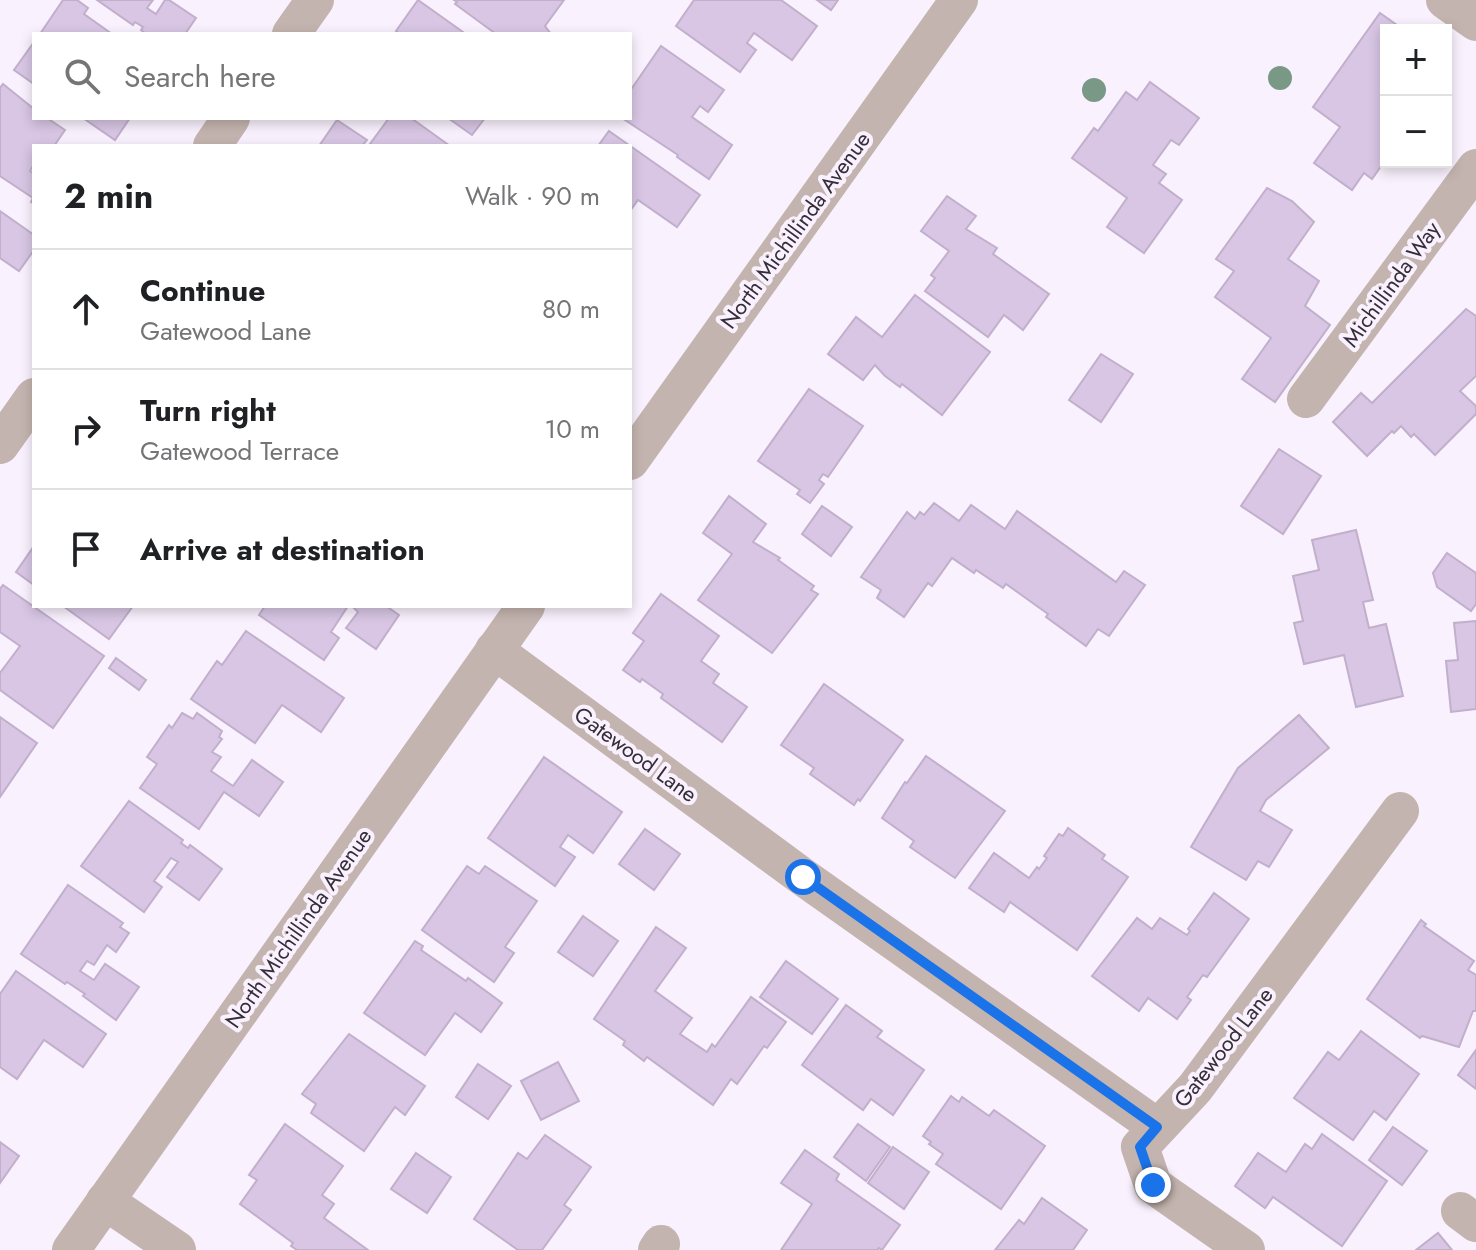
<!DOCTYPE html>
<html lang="en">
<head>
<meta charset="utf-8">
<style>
	body { margin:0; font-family:Jost,sans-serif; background:#f2f2f2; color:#202124 }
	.controls { position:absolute; right:24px; top:24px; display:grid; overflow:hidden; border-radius:0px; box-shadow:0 4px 12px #0003 }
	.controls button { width:72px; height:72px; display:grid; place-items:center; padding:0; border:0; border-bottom:2px solid #e0e0e0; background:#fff; color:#202124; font:40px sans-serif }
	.stop { position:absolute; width:24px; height:24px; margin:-18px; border:6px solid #1a73e8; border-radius:50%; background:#fff }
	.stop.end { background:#1a73e8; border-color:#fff; box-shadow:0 2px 8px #0008 }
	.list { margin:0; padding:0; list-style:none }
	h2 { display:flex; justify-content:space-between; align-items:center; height:104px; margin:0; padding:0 32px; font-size:34px }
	h2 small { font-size:26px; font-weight:400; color:#757577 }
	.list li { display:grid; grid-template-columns:52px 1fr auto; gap:24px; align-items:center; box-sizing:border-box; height:120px; padding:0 32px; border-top:2px solid #e0e0e0 }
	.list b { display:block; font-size:30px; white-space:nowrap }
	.list p { margin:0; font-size:26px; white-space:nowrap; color:#757577 }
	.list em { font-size:26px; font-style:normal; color:#757577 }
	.icon { flex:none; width:44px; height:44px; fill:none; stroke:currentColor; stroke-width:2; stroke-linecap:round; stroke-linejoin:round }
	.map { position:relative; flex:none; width:1476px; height:1250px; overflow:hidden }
	.search { position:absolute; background:#fff; box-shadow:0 4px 12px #0003; left:32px; top:32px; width:600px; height:88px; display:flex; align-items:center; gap:20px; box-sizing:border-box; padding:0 28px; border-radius:0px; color:#757577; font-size:30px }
	.panel { position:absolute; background:#fff; box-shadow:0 4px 12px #0003; left:32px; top:144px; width:600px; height:464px; border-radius:0px }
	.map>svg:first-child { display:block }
	.building { fill:#d8c6e4; stroke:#c1afcc; stroke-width:2 }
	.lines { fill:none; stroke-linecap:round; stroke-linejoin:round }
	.minor { stroke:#c4b4af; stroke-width:38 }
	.tree { fill:#7a9886 }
	.route { stroke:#1a73e8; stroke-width:10 }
	.labels { text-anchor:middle; stroke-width:8; stroke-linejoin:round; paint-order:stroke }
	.street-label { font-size:22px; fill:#352e39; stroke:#f9f1fd }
</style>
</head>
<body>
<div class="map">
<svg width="1476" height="1250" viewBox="0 0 1476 1250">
	<rect width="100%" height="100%" fill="#f9f1fd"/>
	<g class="building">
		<polygon points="63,0 77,0 88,8 84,14 112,34 40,34"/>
		<polygon points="97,0 153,0 147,8 156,14 165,0 169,0 196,18 185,34 146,34 141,30 143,27 135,22 133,25"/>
		<polygon points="418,0 463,32 462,34 400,34 396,31"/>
		<polygon points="454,0 564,0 545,26 551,34 496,34 455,4 457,2"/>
		<polygon points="694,0 781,0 817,26 792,60 754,33 747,43 756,50 740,72 676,26"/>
		<polygon points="817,0 838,0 831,10"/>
		<polygon points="1380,13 1404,30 1386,30 1386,159 1372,179 1364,173 1352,190 1314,163 1340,127 1313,107"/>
		<polygon points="34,42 34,84 14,70"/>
		<polygon points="661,46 724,90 708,112 700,106 692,117 732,145 709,179 677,157 678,155 622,118 630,118 630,91"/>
		<polygon points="1150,82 1199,118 1179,145 1171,140 1153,165 1166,174 1159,183 1182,200 1144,253 1107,227 1127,198 1072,158 1094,128 1098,131 1126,92 1137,100"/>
		<polygon points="3,84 34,109 34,118 47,118 65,130 54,146 34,146 34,164 30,171 34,174 34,204 31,202 33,198 0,176 0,88"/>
		<polygon points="83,118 130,118 115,140"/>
		<polygon points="389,118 411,118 450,146 374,146 370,144"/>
		<polygon points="448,118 485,118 472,135"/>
		<polygon points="337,120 367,140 362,146 319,146"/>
		<polygon points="609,131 700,195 677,227 638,200 630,211 630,146 598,146"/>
		<polygon points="1267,188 1292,201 1314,222 1288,259 1319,281 1305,306 1330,325 1275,402 1242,379 1271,338 1215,297 1234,271 1216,259"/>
		<polygon points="947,196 976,216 966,229 997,248 993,254 1049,294 1023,330 1004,315 988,337 925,291 935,278 931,275 949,251 921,231"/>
		<polygon points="0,211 34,235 34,250 19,271 0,258"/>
		<polygon points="915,295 990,352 942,415 902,384 900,387 885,376 875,365 863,380 828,354 856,317 882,337"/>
		<polygon points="1466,309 1476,316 1476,376 1460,391 1476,406 1476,414 1435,455 1414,434 1411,437 1401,426 1394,433 1392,431 1367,456 1333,422 1361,393 1372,403"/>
		<polygon points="1101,354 1133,374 1101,422 1069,400"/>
		<polygon points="809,389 863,426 828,477 823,474 819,480 824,484 810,503 797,494 800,490 758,461"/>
		<polygon points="1279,449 1321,476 1283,534 1241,506"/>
		<polygon points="729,496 766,524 753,542 780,558 778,560 814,586 811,590 818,594 772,653 698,600 732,554 703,533"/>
		<polygon points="934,503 959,521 971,505 1005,529 1017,511 1116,582 1124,571 1145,585 1109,636 1098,629 1086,646 1046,617 1048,614 1006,584 1003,588 976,570 974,573 952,558 932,586 928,583 904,617 877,598 881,590 861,577 907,512 915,519 920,512 924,515"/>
		<polygon points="822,506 852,527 831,556 802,534"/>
		<polygon points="1356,530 1373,600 1363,602 1369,628 1386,624 1403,696 1356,707 1344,655 1304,664 1294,623 1303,621 1293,576 1319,570 1312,540"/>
		<polygon points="34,546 34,585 16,572"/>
		<polygon points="1447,553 1476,573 1476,604 1471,611 1437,587 1433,573"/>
		<polygon points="3,585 104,656 53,728 0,690 0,673 20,646 0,632 0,589"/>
		<polygon points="661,594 719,636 701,661 719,674 713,683 747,707 722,742 661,698 663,694 642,679 640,682 623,670 644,641 633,633"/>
		<polygon points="63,606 133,606 109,639"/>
		<polygon points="265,606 348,606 331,632 339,638 324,660 259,615"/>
		<polygon points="352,606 386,606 399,615 376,649 346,628 358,612"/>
		<polygon points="1476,621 1476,709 1451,712 1446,661 1458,660 1454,623"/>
		<polygon points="246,631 344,698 321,732 282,705 255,743 191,699 217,661 222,665"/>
		<polygon points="116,658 146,680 139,690 109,668"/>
		<polygon points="824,684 903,740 860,801 858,799 854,805 810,774 814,768 781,745"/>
		<polygon points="182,713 193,719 197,713 222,731 219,737 222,739 212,752 221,757 211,771 233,786 252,760 283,782 259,816 224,792 199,829 140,788 157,764 147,757 169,725 172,728"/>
		<polygon points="1299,715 1329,748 1266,800 1260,811 1292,830 1269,867 1258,861 1246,880 1191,847 1238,768"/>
		<polygon points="0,717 37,743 0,797"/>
		<polygon points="926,756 1005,811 955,878 910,847 914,841 882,818 905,782 907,783"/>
		<polygon points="544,757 622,812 593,853 568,835 560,847 575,857 555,886 488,838"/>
		<polygon points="129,801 183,840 181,843 188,848 190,845 222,869 199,900 167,877 178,862 171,858 154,881 162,887 144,912 81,866"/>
		<polygon points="1068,828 1105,855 1102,859 1128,877 1077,950 1010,902 1004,912 969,888 994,853 1029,878 1037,867 1039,869 1047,858 1044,856 1059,834 1063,836"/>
		<polygon points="645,829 680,854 654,890 619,864"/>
		<polygon points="467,866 479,874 485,866 537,901 505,947 514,953 494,982 422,930"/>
		<polygon points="68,885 123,923 120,927 129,933 116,952 107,945 94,965 87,961 80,971 94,980 105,964 139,987 116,1020 83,996 85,994 67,982 65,984 21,954"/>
		<polygon points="1214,893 1249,919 1207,977 1203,975 1187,997 1191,1000 1177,1019 1148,998 1139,1011 1092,976 1137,918 1152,929 1160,918 1187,935 1190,931 1188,929"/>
		<polygon points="583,916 618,941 593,976 558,952"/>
		<polygon points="1421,920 1426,924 1424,926 1474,961 1468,970 1476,975 1476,1011 1473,1011 1459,1047 1422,1036 1420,1038 1367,999"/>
		<polygon points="656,927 686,948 655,991 692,1018 680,1034 707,1052 712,1044 715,1047 751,997 786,1022 767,1048 764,1046 737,1084 731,1079 713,1105 647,1057 644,1061 623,1045 625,1041 594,1019"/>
		<polygon points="415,941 423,946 421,950 466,981 468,978 502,1003 481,1032 455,1013 425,1055 364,1013"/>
		<polygon points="786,961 838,999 812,1034 760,997"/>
		<polygon points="16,971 106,1034 83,1067 44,1040 17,1079 0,1067 0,994"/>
		<polygon points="846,1005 882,1031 877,1037 924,1070 893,1115 871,1099 863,1110 802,1065"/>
		<polygon points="1361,1031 1419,1074 1386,1120 1374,1111 1353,1140 1294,1098 1328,1052 1339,1060"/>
		<polygon points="349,1034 425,1086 405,1115 395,1107 364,1151 311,1113 316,1104 302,1094"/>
		<polygon points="1476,1050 1476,1089 1458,1075"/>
		<polygon points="558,1062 579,1101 541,1120 521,1081"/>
		<polygon points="478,1064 511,1086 488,1119 456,1097"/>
		<polygon points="951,1096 959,1102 962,1097 989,1116 994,1110 1045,1146 1001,1209 936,1164 943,1154 929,1144 931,1142 923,1136"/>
		<polygon points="285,1124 343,1166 322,1195 334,1204 324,1218 368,1250 297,1250 291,1246 293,1243 240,1204 257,1180 249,1175"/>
		<polygon points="858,1124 890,1147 866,1181 834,1157"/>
		<polygon points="1393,1127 1427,1151 1402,1185 1369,1160"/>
		<polygon points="1322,1134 1387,1181 1342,1246 1273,1197 1265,1208 1235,1186 1258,1153 1286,1172 1305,1144 1312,1149"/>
		<polygon points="545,1135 591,1167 564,1205 571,1210 542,1250 518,1250 474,1219 518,1153 527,1159"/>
		<polygon points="0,1142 19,1156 0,1183"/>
		<polygon points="893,1147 929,1172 904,1209 868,1183"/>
		<polygon points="805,1150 839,1174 836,1180 900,1225 882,1250 879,1248 877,1250 781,1250 812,1204 781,1183"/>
		<polygon points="416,1153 451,1177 427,1213 391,1189"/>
		<polygon points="1042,1198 1087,1230 1073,1250 995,1250 1019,1220 1024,1224"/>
		<polygon points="1438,1233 1452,1250 1416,1250"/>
	</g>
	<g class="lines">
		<g class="minor">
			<polyline points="1445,0 1476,22"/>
			<polyline points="291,34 315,0"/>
			<polyline points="212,146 231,118"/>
			<polyline points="1306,399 1476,168"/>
			<polyline points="0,445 34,397"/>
			<polyline points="630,461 959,0"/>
			<polyline points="494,650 803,877 1157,1127"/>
			<polyline points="105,1201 177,1250"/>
			<polyline points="1460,1211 1476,1223"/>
			<polyline points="71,1250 526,606"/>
			<polyline points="657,1250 661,1244"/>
			<polyline points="1246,1250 1153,1185 1140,1147 1195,1088 1400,811"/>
		</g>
	</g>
	<g class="tree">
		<circle cx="1280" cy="78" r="12"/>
		<circle cx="1094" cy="90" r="12"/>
	</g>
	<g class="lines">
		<polyline class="route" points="803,877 1157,1127 1140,1147 1153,1185"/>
	</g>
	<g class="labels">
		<g class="street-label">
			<text transform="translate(795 230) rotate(-54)" y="8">North Michillinda Avenue</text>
			<text transform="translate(1391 284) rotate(-54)" y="8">Michillinda Way</text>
			<text transform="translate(636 754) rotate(36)" y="8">Gatewood Lane</text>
			<text transform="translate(298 928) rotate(-55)" y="8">North Michillinda Avenue</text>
			<text transform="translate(1223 1047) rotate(-52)" y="8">Gatewood Lane</text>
		</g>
	</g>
</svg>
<div class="controls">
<button>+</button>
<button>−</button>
</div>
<div class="stop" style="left:803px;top:877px"></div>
<div class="stop end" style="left:1153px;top:1185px"></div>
<div class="search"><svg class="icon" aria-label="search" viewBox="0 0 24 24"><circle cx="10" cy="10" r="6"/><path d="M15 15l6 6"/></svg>Search here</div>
<section class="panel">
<h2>2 min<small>Walk · 90 m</small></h2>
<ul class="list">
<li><svg class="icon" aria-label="ahead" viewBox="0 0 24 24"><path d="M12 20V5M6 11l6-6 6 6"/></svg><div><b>Continue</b><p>Gatewood Lane</p></div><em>80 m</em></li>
<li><svg class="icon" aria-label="right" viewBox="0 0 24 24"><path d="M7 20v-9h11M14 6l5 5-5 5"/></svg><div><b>Turn right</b><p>Gatewood Terrace</p></div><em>10 m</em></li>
<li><svg class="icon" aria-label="arrive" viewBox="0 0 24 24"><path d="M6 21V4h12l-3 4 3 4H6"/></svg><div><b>Arrive at destination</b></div></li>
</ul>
</section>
</div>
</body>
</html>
